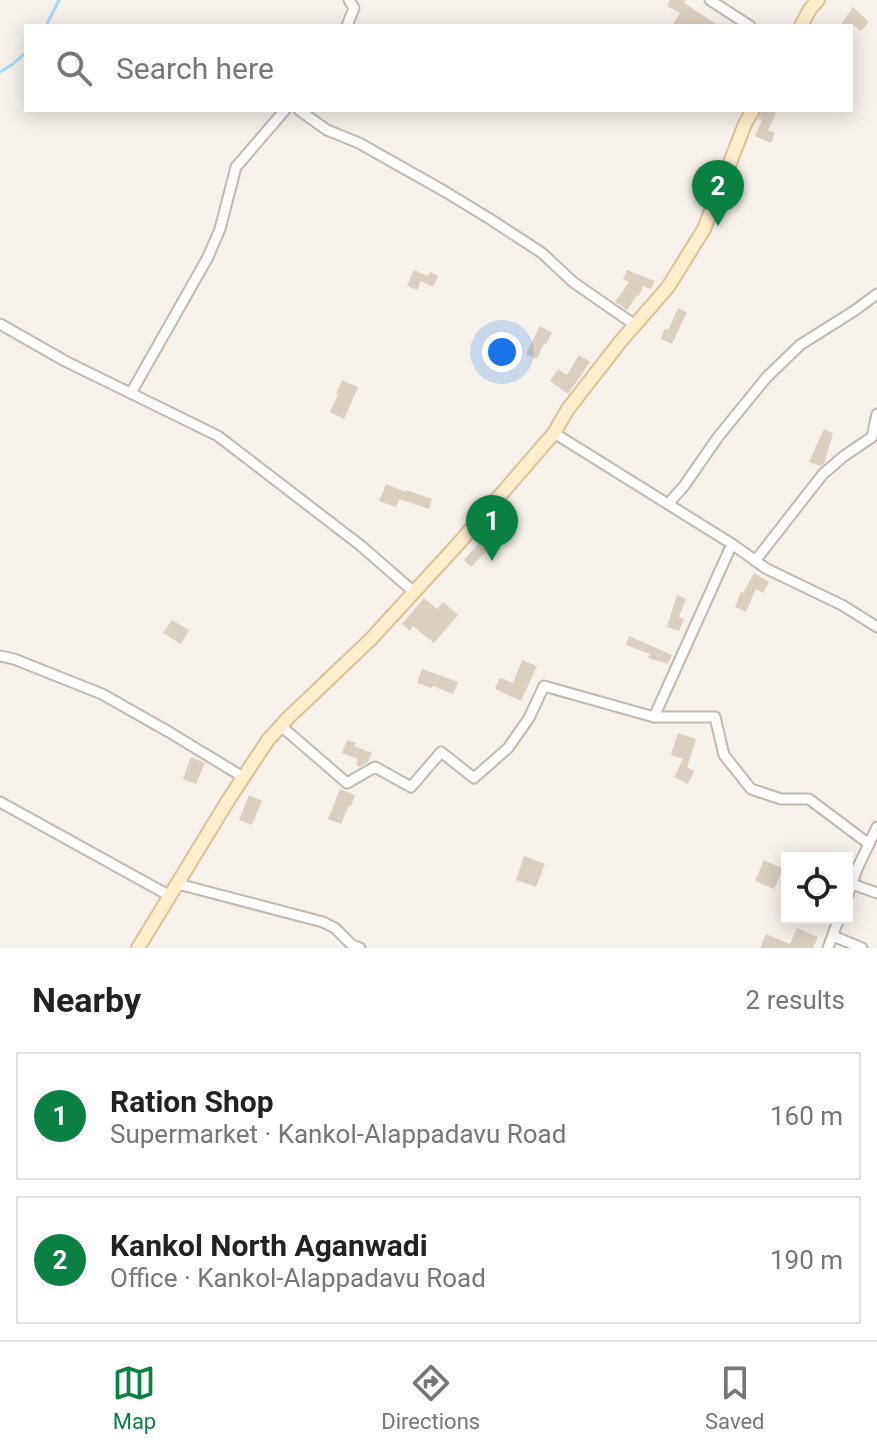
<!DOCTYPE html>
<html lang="en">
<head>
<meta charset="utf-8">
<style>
	body { margin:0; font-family:Roboto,sans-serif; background:#f6f6f6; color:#222 }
	.controls { position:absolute; right:24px; bottom:24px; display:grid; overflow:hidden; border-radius:0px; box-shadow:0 4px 20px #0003 }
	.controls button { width:72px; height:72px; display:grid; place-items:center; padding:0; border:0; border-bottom:2px solid #e0e0e0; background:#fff; color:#222; font:40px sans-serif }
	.you { position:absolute; left:502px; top:352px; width:28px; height:28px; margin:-20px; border:6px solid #fff; border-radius:50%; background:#1a73e8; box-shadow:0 0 0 12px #1a73e833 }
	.badge { display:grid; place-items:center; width:52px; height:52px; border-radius:50%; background:#0b8043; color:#fff; font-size:26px; font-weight:700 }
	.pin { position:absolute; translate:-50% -66px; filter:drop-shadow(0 2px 4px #0008) }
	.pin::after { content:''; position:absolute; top:42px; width:28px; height:24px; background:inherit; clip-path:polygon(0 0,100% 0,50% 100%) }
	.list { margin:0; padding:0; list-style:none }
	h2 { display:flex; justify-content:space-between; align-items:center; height:104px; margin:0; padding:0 32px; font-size:34px }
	h2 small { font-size:26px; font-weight:400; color:#767676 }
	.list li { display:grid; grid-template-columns:52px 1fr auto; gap:24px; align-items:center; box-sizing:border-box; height:128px; margin:0 16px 16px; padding:0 16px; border:2px solid #e0e0e0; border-radius:0px }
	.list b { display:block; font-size:30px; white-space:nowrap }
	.list p { margin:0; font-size:26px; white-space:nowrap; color:#767676 }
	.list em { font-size:26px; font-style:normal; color:#767676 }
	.icon { flex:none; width:44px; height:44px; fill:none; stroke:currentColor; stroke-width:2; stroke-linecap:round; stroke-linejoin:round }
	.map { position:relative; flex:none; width:877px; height:948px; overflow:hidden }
	.search { position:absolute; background:#fff; box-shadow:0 4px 20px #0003; left:24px; right:24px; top:24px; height:88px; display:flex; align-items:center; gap:20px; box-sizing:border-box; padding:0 28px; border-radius:0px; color:#767676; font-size:30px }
	.sheet { height:392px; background:#fff }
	nav { display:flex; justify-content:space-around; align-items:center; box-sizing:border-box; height:112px; border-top:2px solid #e0e0e0; background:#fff; font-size:22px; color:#767676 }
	nav a { display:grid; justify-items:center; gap:4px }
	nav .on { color:#0b8043 }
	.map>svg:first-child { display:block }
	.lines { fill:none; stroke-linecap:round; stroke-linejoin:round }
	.stream { stroke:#a4daf4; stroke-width:3 }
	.building { fill:#dbcfc2 }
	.minor-casing { stroke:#c2b8ac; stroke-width:13 }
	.secondary-casing { stroke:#d8c298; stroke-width:16 }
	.minor { stroke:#fff; stroke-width:9 }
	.secondary { stroke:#ffeecb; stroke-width:12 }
</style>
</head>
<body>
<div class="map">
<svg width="877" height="948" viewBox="0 0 877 948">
	<rect width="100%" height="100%" fill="#f6f1ea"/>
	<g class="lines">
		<g class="stream">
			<polyline points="46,26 59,0"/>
			<polyline points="0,72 13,64 26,52"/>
		</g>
	</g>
	<g class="building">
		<polygon points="670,0 685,0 684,3 719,26 672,26 680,13 667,6"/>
		<polygon points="853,7 869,22 861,31 855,26 840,26"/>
		<polygon points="762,110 769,110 776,113 768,130 775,133 771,143 755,136 762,120 758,119"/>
		<polygon points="414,270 428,276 430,272 438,276 433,287 421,281 417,290 407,286"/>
		<polygon points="627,270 655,281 651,289 643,286 639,296 637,295 627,310 615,302 629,282 623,279"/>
		<polygon points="678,308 687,312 672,344 661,339 665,328 668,330"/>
		<polygon points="540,326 552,333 546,344 544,343 537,359 526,354"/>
		<polygon points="579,355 590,362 568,394 550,381 558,369 567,375"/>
		<polygon points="342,380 358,387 344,419 330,412 338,395 336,394"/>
		<polygon points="824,429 833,433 824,464 820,466 809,462"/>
		<polygon points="386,484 406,492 406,490 432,499 429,509 399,499 396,507 379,501"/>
		<polygon points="494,526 504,534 471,567 464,560"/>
		<polygon points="754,573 769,582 763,593 756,589 746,612 735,607 741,592 743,593"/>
		<polygon points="677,595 686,599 679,617 684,619 679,631 667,627"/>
		<polygon points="424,598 437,609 443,602 458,615 434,643 413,626 410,631 402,624"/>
		<polygon points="172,620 189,630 181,644 163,633"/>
		<polygon points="629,636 672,655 668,664 648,658 650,654 626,645"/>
		<polygon points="522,660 537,666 521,701 495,689 500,678 513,683"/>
		<polygon points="422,669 458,682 453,694 433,686 432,688 417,683"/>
		<polygon points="678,733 696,739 687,767 694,771 688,784 674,777 683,759 671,755"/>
		<polygon points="347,740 356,743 354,746 372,753 368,762 360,767 356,765 358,759 342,753"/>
		<polygon points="191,757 205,763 196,784 183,779"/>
		<polygon points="340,789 355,795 351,806 349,805 341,824 328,819"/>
		<polygon points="249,795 262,801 252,825 239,820"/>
		<polygon points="524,856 545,864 536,887 516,880"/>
		<polygon points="764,860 783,869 774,889 755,881"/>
		<polygon points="797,928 818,937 813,948 760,948 766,934 790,944"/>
	</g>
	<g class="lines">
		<defs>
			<g id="minor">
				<polyline points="710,0 750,26"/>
				<polyline points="347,26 354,8 349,0"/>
				<polyline points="299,110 327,130 359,143 444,191 490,219 542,253 573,282 635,325"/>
				<polyline points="0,324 65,361 218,436 360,545 414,592"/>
				<polyline points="131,393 208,257 220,229 236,167 285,110"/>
				<polyline points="554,433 732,544 767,569 842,605 877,627"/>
				<polyline points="668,504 684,486 718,437 766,378 800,345 854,311 877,294"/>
				<polyline points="755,561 823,474 844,456 872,437 877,414"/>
				<polyline points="0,656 14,659 102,694 169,732 243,777"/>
				<polyline points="654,717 715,717 724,755 751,789 781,799 809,799 869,844"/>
				<polyline points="281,726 347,783 375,767 411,787 441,752 474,778 508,748 529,718 544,686 654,717 732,544"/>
				<polyline points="0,802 170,896"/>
				<polyline points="178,884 323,922 335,928 352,945 360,948"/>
				<polyline points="852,884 877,893"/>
				<polyline points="847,897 857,869 877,827"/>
				<polyline points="833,936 862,948"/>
				<polyline points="828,948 839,918"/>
			</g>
			<g id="secondary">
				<polyline points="801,26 810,9 818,0"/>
				<polyline points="138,948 229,799 268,740 288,718 371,639 459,543 554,433 568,409 620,342 668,287 704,229 745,124 753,110"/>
			</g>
		</defs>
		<use href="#minor" class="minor-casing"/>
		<use href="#secondary" class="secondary-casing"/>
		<use href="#minor" class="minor"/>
		<use href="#secondary" class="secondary"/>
	</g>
</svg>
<div class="controls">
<button><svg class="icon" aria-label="locate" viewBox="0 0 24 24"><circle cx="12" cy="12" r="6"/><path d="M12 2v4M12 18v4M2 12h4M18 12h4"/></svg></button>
</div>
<div class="you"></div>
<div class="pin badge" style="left:492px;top:561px">1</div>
<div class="pin badge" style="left:718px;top:226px">2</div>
<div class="search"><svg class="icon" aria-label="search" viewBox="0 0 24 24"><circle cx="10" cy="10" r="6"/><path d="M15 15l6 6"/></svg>Search here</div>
</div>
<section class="sheet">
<h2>Nearby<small>2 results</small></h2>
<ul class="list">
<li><span class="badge">1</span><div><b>Ration Shop</b><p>Supermarket · Kankol-Alappadavu Road</p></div><em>160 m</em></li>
<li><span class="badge">2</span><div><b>Kankol North Aganwadi</b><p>Office · Kankol-Alappadavu Road</p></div><em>190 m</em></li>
</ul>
</section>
<nav>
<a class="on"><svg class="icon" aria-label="map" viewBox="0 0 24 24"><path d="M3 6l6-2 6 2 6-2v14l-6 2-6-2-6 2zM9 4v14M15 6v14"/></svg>Map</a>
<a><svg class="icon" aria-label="directions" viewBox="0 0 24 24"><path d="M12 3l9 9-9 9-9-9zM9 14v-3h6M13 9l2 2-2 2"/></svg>Directions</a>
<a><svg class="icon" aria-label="saved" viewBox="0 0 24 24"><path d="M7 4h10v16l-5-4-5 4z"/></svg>Saved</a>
</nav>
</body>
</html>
